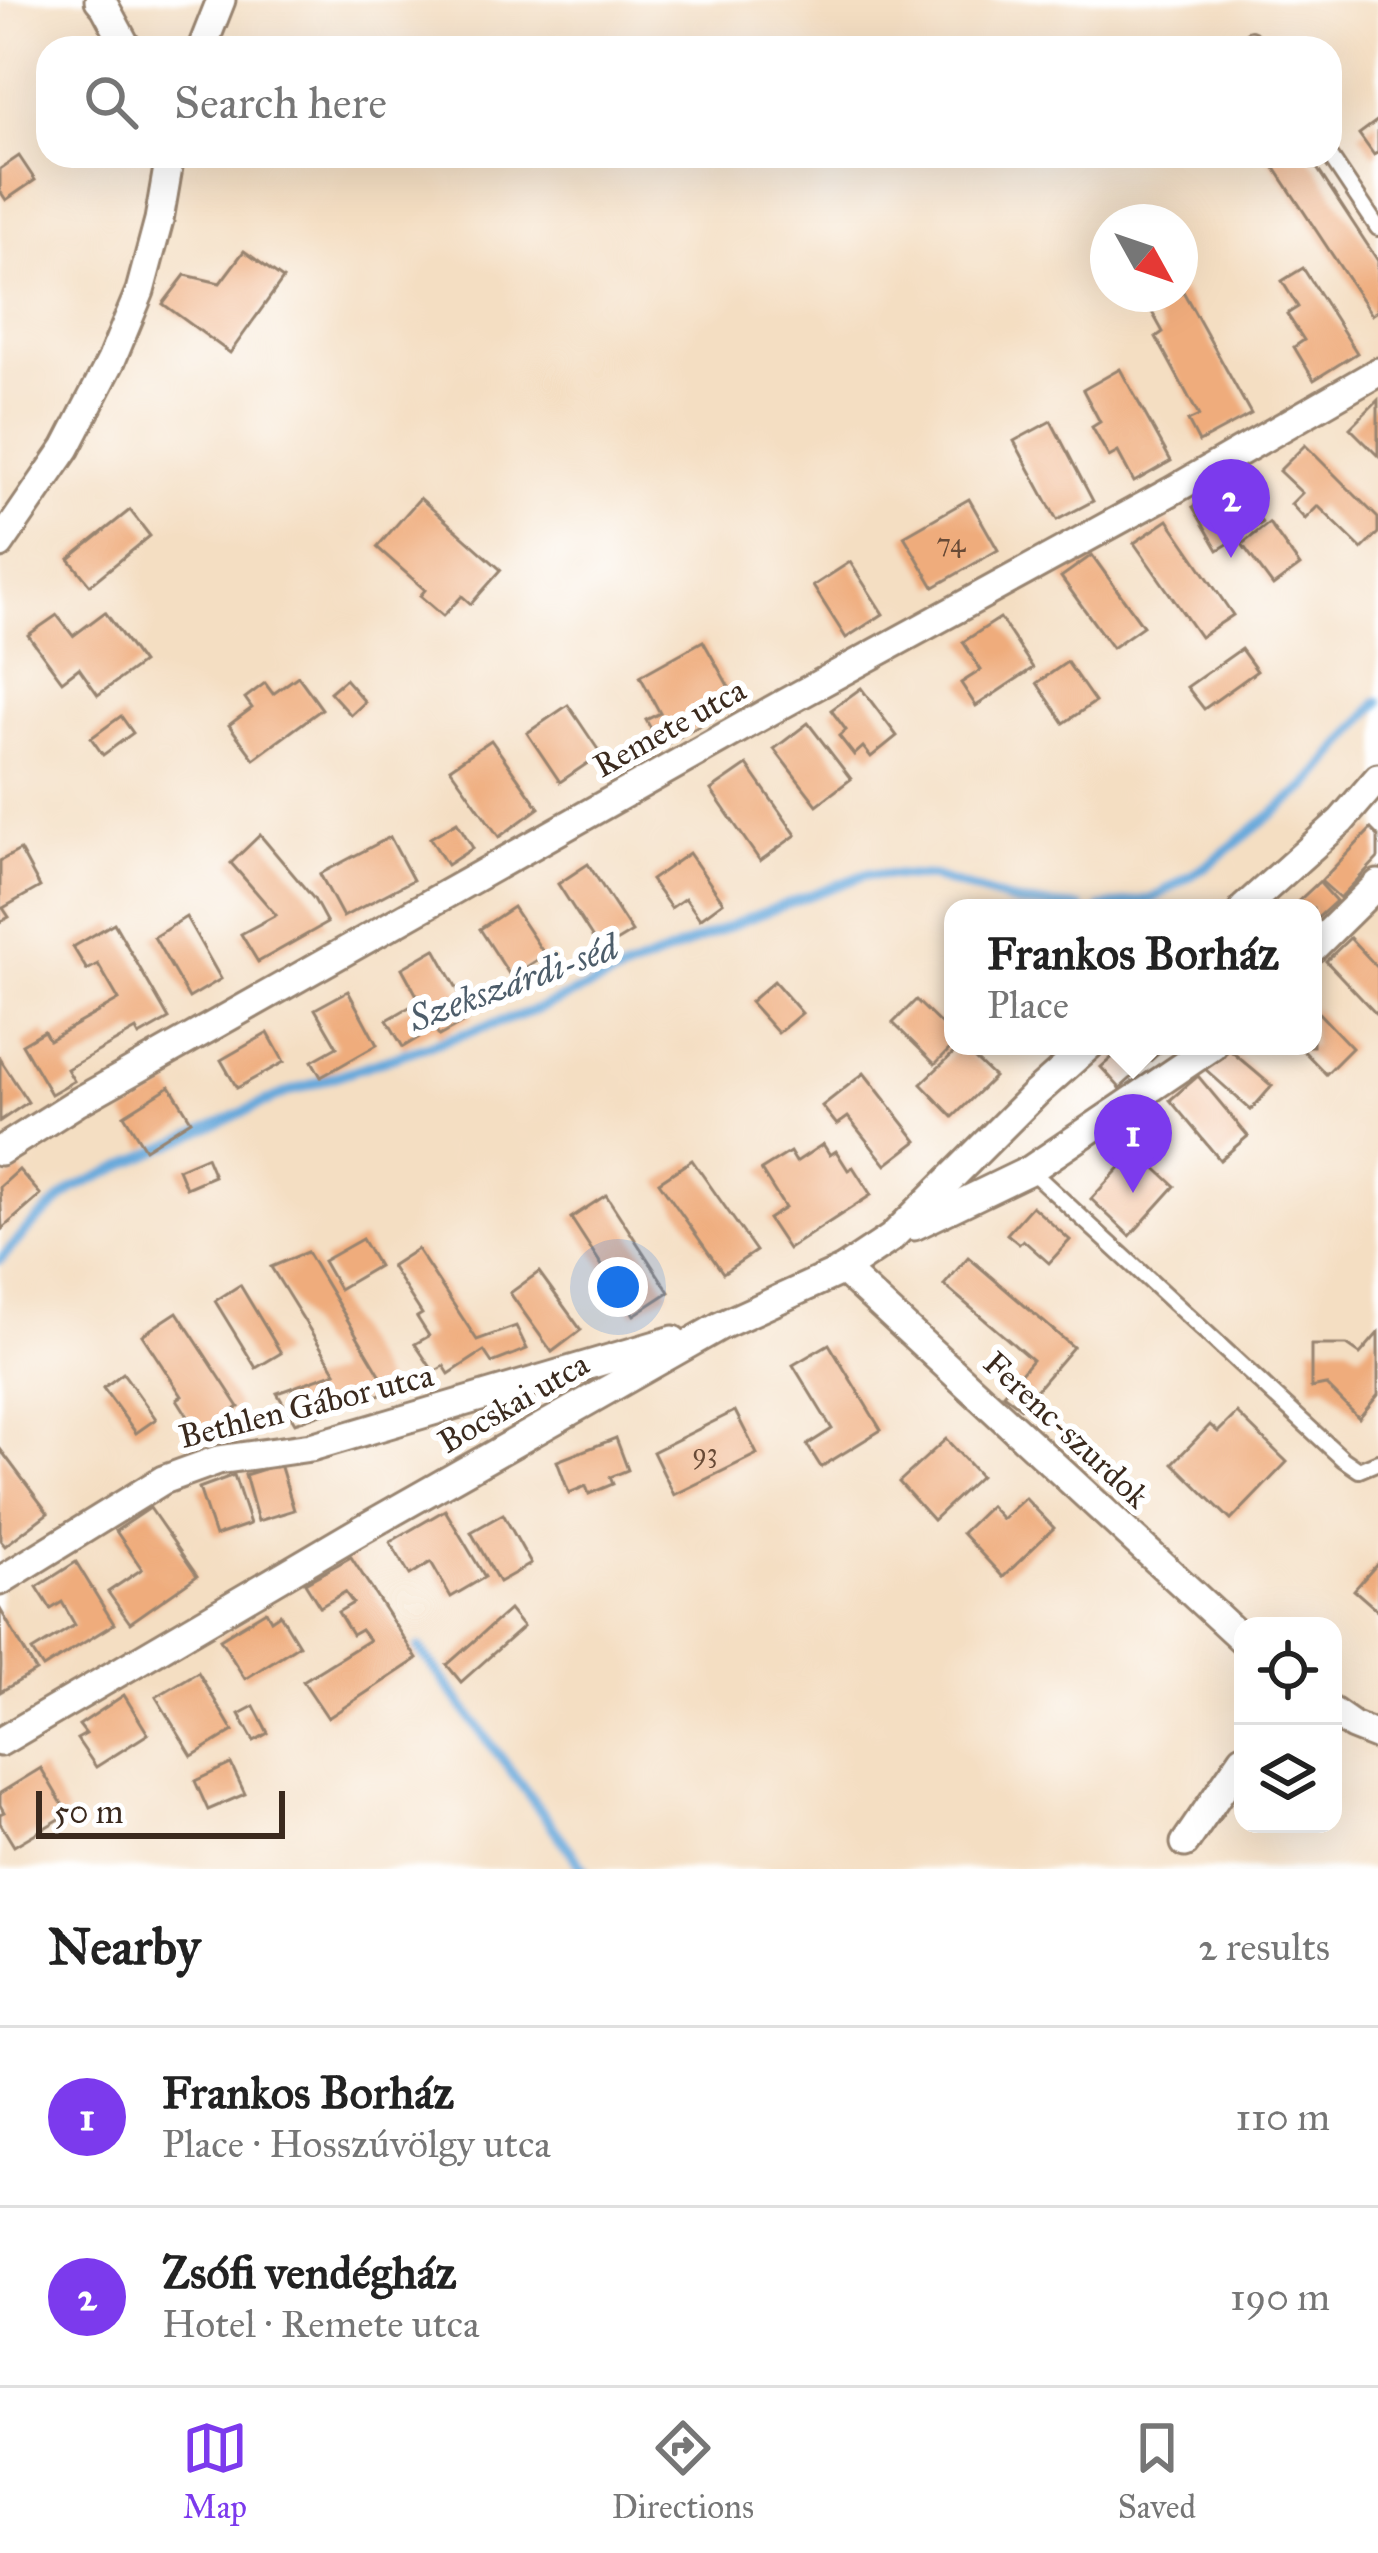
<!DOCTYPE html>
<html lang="en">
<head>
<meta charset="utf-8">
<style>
	body { margin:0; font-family:"IM FELL Great Primer",serif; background:#f6f6f6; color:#222 }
	.controls { position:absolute; right:36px; bottom:36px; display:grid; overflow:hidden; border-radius:24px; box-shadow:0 12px 48px #0002 }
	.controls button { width:108px; height:108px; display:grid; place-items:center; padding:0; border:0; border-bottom:3px solid #e0e0e0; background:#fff; color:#222; font:60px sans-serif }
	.compass { position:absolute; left:1090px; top:204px; width:108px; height:108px; border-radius:50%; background:#fff; box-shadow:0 12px 48px #0002; rotate:130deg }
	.scale { position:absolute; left:36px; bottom:30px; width:249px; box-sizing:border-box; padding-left:12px; border:6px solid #3b2a1e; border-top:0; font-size:33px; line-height:42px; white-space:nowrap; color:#3b2a1e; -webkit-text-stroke:9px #fff; paint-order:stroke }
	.you { position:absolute; left:618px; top:1287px; width:42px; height:42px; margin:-30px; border:9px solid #fff; border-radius:50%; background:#1a73e8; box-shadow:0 0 0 18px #1a73e833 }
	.badge { display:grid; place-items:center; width:78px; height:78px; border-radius:50%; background:#7c3aed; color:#fff; font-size:39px; font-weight:700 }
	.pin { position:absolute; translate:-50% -99px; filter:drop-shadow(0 3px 6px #0008) }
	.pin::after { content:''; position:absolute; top:63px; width:42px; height:36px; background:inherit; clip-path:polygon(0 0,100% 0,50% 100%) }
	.popup { position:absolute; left:944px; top:899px; width:378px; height:156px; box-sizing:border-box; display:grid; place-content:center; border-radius:24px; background:#fff; filter:drop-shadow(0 3px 9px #0005); font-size:39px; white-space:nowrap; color:#767676 }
	.popup b { font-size:45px; color:#222 }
	.popup::after { content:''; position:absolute; left:50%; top:100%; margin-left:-24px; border:24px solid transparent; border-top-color:#fff }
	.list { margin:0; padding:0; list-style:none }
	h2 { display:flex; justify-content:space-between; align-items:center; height:156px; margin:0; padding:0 48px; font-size:51px }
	h2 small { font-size:39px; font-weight:400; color:#767676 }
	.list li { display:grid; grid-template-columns:78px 1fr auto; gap:36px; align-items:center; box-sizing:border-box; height:180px; padding:0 48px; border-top:3px solid #e0e0e0 }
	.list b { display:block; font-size:45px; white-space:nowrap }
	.list p { margin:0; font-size:39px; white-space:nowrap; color:#767676 }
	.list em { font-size:39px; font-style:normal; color:#767676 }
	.icon { flex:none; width:66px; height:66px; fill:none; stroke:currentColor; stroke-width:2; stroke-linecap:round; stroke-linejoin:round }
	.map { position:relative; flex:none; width:1378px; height:1869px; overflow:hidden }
	.search { position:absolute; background:#fff; box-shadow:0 12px 48px #0002; left:36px; right:36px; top:36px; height:132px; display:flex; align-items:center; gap:30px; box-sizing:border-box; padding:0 42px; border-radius:36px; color:#767676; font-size:45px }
	.sheet { height:516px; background:#fff }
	nav { display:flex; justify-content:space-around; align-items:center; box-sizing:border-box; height:168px; border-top:3px solid #e0e0e0; background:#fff; font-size:33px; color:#767676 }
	nav a { display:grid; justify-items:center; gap:6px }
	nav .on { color:#7c3aed }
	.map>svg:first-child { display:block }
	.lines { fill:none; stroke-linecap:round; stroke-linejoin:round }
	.stream { stroke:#67a9db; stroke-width:10 }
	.building { fill:#efac7c }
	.service-casing { stroke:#988470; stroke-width:20 }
	.minor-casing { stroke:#988470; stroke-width:33 }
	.service { stroke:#fff; stroke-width:14 }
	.minor { stroke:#fff; stroke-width:27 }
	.labels { text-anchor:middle; stroke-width:12; stroke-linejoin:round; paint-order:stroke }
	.number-label { font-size:27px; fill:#684a36 }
	.street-label { font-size:33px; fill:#3b2a1e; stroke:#fff }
	.water-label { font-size:36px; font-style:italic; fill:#4d5d6a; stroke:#fff }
</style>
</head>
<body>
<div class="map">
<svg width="1378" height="1869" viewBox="0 0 1378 1869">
	<rect width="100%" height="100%" fill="#fff"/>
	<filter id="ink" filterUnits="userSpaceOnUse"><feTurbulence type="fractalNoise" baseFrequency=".00833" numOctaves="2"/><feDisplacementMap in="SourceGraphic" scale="24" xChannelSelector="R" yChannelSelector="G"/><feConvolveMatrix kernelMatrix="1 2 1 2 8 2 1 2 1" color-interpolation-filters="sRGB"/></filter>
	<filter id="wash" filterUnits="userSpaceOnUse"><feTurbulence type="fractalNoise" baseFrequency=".004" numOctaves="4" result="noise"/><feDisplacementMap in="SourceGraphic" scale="48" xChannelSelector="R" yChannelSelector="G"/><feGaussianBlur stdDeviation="2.7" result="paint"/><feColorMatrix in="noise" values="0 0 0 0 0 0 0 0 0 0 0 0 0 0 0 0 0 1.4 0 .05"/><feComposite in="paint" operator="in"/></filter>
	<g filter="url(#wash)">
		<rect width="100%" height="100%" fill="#f4dec2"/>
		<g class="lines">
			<g class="stream">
				<polyline points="1101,908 1152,899 1208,865 1308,786 1378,702"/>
				<polyline points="0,1260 29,1228 74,1188 288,1092 536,1010 744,920 867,874 933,877 1017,903 1080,908"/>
				<polyline points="419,1648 584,1869"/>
			</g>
		</g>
		<g id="blocks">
			<g class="building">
				<polygon points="1378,120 1378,152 1374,155 1359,134"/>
				<polygon points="19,156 35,180 6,200 0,191 0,169"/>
				<polygon points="1267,156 1309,156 1378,261 1378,311 1372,315"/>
				<polygon points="244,251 283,279 230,353 163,304 185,275 220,283"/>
				<polygon points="1303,268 1357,353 1314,380 1294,347 1304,340 1287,314 1298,307 1282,281"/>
				<polygon points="1180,286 1251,414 1199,442 1188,421 1199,416 1156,337 1163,332 1142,294 1180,294"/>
				<polygon points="1120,369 1171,461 1134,482 1118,452 1109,457 1092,427 1100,422 1083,390"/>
				<polygon points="1378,400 1378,456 1350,428"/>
				<polygon points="1051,421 1093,501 1057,520 1014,441"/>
				<polygon points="1305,445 1378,518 1378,533 1362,549 1318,506 1305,519 1291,504 1302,493 1279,471"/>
				<polygon points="1237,481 1262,523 1218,550 1193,507"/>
				<polygon points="420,498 501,570 471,604 462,596 443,616 420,596 425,590 377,547"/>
				<polygon points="969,499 998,550 934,587 904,536"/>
				<polygon points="130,510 150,536 90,585 69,559"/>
				<polygon points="1168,520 1233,615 1200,637 1134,543"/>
				<polygon points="1269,523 1300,566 1273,586 1242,544"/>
				<polygon points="1092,555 1143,626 1112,648 1061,577"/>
				<polygon points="850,562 883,614 846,638 813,586"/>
				<polygon points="105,612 142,663 98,695 79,668 62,681 28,635 57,615 73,636"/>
				<polygon points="1000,618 1033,668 976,706 961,683 981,670 963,642"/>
				<polygon points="703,641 730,689 717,697 725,712 661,747 646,720 660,713 640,676"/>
				<polygon points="1241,649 1257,671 1204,709 1187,687"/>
				<polygon points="1067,662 1095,702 1064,723 1037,683"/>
				<polygon points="298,676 322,709 254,759 229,725 252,708 245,698 265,683 273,694"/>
				<polygon points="345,679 365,702 351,715 330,692"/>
				<polygon points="861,688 897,736 871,757 863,747 854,755 839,736 846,730 831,710"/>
				<polygon points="568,705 601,754 560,782 527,733"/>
				<polygon points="121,716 133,733 103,755 91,738"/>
				<polygon points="808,723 851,779 817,805 774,749"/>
				<polygon points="491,740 539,808 499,837 450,768"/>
				<polygon points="747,765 796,835 760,861 711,790"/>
				<polygon points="457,822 473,848 447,865 430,838"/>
				<polygon points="1371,829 1378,836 1378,858 1340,898 1321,881"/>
				<polygon points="260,835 314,899 327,923 258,962 241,934 276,915 231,863"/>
				<polygon points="390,837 413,880 343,917 320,874"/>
				<polygon points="20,850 40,887 3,908 9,917 0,922 0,861"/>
				<polygon points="689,853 723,902 700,919 685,898 671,908 651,880"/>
				<polygon points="588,864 632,932 601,951 558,884"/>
				<polygon points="1319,882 1336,901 1313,922 1313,908 1291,908"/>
				<polygon points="513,907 545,955 511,977 480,929"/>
				<polygon points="186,917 221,979 189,998 154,937"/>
				<polygon points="114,923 169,1019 139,1036 136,1030 67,1069 74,1081 51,1094 22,1044 44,1031 49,1040 119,1000 98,964 87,970 73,947"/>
				<polygon points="1350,938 1378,968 1378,1016 1326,961"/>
				<polygon points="435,949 473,1017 439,1036 435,1028 403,1047 387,1020 420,1001 402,968"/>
				<polygon points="774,981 802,1013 778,1033 750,1002"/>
				<polygon points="348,991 377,1045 321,1077 312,1061 337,1047 315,1009"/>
				<polygon points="916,1000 953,1036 953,1046 935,1064 893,1023"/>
				<polygon points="1313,1007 1352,1048 1326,1074 1299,1046 1313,1046"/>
				<polygon points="268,1033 284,1062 237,1088 221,1060"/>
				<polygon points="961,1046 994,1077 953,1117 921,1084"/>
				<polygon points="1125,1046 1167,1046 1120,1088 1101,1067"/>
				<polygon points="1225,1046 1272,1086 1251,1110 1204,1068"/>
				<polygon points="0,1059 28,1102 0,1121"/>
				<polygon points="864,1073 917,1141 886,1165 848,1117 837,1125 822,1106"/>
				<polygon points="1198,1076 1248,1136 1220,1160 1170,1100"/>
				<polygon points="170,1086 191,1120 145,1149 124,1115"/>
				<polygon points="823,1144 830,1155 836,1151 848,1170 853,1167 871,1195 788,1249 768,1219 785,1208 761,1170 790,1152 796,1162"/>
				<polygon points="1136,1150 1175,1186 1130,1236 1091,1199"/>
				<polygon points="206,1157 214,1176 186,1188 178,1169"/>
				<polygon points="692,1160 756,1251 723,1273 659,1182"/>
				<polygon points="19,1170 41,1195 2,1229 0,1187"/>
				<polygon points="606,1195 669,1292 634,1315 571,1218"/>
				<polygon points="1032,1206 1070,1240 1049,1263 1023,1240 1019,1244 1007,1234"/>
				<polygon points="362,1239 378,1266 339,1289 323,1261"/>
				<polygon points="417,1249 477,1340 516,1326 527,1349 492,1363 484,1351 449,1374 444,1366 434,1372 415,1344 429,1336 417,1317 422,1314 391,1266"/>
				<polygon points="307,1252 390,1391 295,1423 277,1393 336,1372 271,1267"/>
				<polygon points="968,1257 1073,1347 1021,1408 1003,1394 1032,1360 944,1285"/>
				<polygon points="539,1272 581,1330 552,1352 510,1293"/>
				<polygon points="240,1285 281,1353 256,1368 215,1301"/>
				<polygon points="177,1312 239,1407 199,1434 177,1399 182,1396 142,1335"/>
				<polygon points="1378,1333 1378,1395 1359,1418 1326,1385 1311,1388 1311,1345 1347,1345 1360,1354"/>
				<polygon points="829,1344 881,1430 821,1467 807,1445 832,1429 793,1365"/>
				<polygon points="123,1373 156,1419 136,1433 103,1388"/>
				<polygon points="735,1411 757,1454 674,1495 653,1452"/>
				<polygon points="1237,1413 1287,1462 1231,1520 1173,1463 1210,1425 1218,1432"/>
				<polygon points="616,1438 628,1470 610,1477 613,1484 589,1494 586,1486 569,1493 557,1461"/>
				<polygon points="946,1439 980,1476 933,1520 899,1482"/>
				<polygon points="0,1449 48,1513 5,1546 0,1540"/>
				<polygon points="280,1464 294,1510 258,1521 245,1475"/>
				<polygon points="234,1475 250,1524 215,1536 199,1488"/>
				<polygon points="1025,1498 1054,1528 1003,1577 962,1533 990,1506 1002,1519"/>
				<polygon points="150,1508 197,1576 130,1623 108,1592 142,1569 116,1531"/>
				<polygon points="445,1510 485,1577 451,1597 431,1562 410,1575 390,1542"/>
				<polygon points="503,1514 531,1564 499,1582 471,1532"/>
				<polygon points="351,1557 417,1659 328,1718 303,1681 369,1640 361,1630 352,1635 338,1612 353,1603 345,1592 320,1607 305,1583"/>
				<polygon points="76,1562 114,1624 43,1668 32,1651 75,1625 62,1602 51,1609 37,1587"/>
				<polygon points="1378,1563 1378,1611 1354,1590"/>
				<polygon points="0,1609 36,1671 0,1692 1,1666"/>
				<polygon points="509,1610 523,1627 461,1682 447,1665"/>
				<polygon points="266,1611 271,1620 280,1614 299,1645 245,1679 220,1639"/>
				<polygon points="198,1672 233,1731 192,1756 156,1697"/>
				<polygon points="124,1695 148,1734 96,1767 77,1739 86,1734 79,1725"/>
				<polygon points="254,1706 268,1733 254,1741 239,1714"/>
				<polygon points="231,1764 245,1794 208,1810 195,1781"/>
				<polygon points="41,1768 68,1814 14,1846 0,1823 0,1814 4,1812 0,1805 0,1793"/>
			</g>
		</g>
	</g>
	<g filter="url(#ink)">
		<use href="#blocks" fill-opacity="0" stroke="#988470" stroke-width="3"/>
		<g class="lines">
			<defs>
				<g id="service">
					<polyline points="1251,39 1257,48"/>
					<polyline points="1330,156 1378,228"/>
					<polyline points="1030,1170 1343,1459 1359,1470 1378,1462"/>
				</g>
				<g id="minor">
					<polyline points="99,0 105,7 127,48"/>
					<polyline points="202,48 221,0"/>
					<polyline points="0,544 66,448 111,361 140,291 159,220 170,156"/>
					<polyline points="1244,908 1341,821 1378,778"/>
					<polyline points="1313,948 1378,884"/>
					<polyline points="0,1151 76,1103 781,705 1170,492 1378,372"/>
					<polyline points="914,1226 1030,1170 1213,1046"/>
					<polyline points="843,1270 1243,1640"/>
					<polyline points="0,1581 163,1480 218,1460 311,1447 673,1340"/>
					<polyline points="1333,1712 1353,1726 1378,1736"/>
					<polyline points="0,1742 361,1530 720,1326 843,1270 891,1238 1035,1094 1089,1046"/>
					<polyline points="1185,1843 1243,1758"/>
				</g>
			</defs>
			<use href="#service" class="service-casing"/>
			<use href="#minor" class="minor-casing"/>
			<use href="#service" class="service"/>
			<use href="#minor" class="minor"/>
		</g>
	</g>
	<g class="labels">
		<g class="number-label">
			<text x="951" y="552">74</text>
			<text x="705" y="1462">93</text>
		</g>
		<g class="street-label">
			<text transform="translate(669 727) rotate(-29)" y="12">Remete utca</text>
			<text transform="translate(513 1402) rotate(-30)" y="12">Bocskai utca</text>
			<text transform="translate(306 1405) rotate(-14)" y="12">Bethlen Gábor utca</text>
			<text transform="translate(1067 1429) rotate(43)" y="12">Ferenc-szurdok</text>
		</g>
		<g class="water-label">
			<text transform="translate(513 982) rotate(-20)" y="13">Szekszárdi-séd</text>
		</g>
	</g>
</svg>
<div class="controls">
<button><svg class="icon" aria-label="locate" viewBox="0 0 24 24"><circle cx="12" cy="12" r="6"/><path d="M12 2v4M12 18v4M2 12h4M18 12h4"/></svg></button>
<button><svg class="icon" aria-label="layers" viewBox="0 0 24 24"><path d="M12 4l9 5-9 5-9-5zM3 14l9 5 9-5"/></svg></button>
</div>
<svg class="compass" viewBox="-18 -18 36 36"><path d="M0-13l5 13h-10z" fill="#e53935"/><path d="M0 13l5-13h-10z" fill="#767676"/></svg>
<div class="scale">50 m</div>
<div class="you"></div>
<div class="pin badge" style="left:1133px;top:1193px">1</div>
<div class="popup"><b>Frankos Borház</b>Place</div>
<div class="pin badge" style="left:1231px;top:558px">2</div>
<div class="search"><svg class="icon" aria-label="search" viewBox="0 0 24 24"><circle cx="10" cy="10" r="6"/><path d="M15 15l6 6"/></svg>Search here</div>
</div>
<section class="sheet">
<h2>Nearby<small>2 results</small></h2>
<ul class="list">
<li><span class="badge">1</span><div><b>Frankos Borház</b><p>Place · Hosszúvölgy utca</p></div><em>110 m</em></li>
<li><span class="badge">2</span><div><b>Zsófi vendégház</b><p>Hotel · Remete utca</p></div><em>190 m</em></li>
</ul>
</section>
<nav>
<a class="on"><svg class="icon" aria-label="map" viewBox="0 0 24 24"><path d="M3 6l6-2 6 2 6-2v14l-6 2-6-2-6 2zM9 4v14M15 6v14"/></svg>Map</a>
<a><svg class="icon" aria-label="directions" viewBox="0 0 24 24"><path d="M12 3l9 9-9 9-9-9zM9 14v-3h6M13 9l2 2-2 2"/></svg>Directions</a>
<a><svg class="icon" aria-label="saved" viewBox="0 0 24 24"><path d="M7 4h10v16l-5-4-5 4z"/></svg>Saved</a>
</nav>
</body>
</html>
